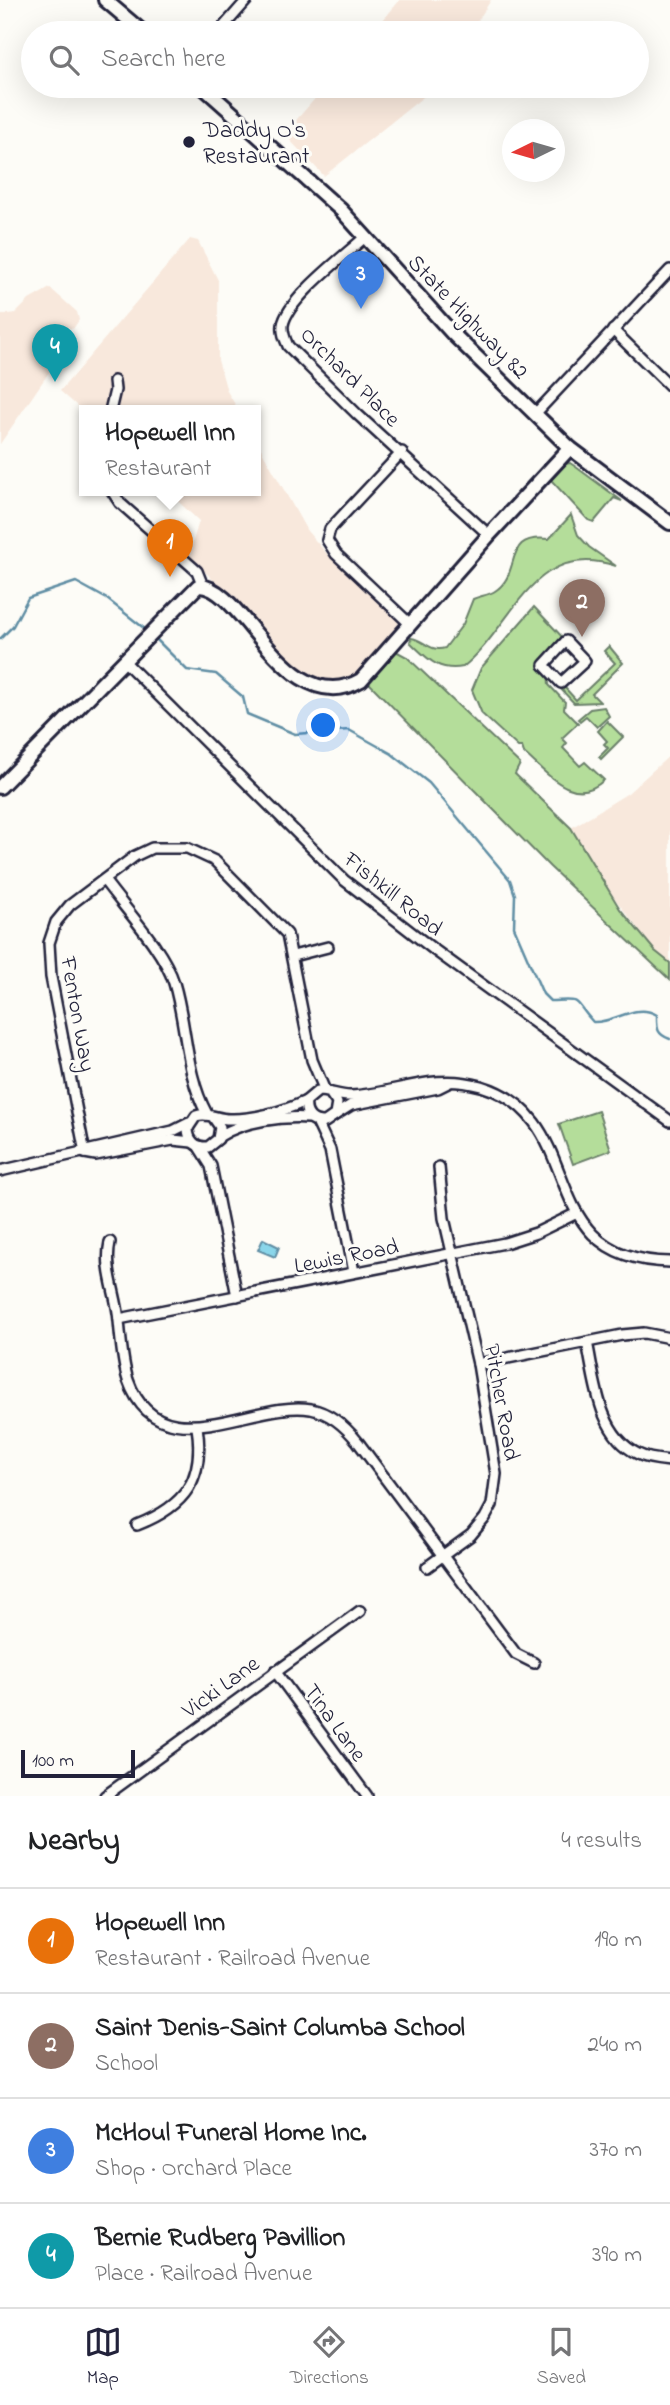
<!DOCTYPE html>
<html lang="en">
<head>
<meta charset="utf-8">
<style>
	body { margin:0; font-family:"Indie Flower",sans-serif; background:#f6f6f6; color:#202124 }
	.compass { position:absolute; left:502px; top:119px; width:63px; height:63px; border-radius:50%; background:#fff; box-shadow:0 7px 28px #0002; rotate:265deg }
	.scale { position:absolute; left:21px; bottom:18px; width:114px; box-sizing:border-box; padding-left:7px; border:4px solid #22223b; border-top:0; font-size:19px; line-height:24px; white-space:nowrap; color:#22223b; -webkit-text-stroke:5px #fdfcf7; paint-order:stroke }
	.you { position:absolute; left:324px; top:726px; width:24px; height:24px; margin:-18px; border:5px solid #fff; border-radius:50%; background:#1a73e8; box-shadow:0 0 0 10px #1a73e833 }
	.badge { display:grid; place-items:center; width:46px; height:46px; border-radius:50%; background:#22223b; color:#fff; font-size:23px; font-weight:700 }
	.pin { position:absolute; translate:-50% -58px; filter:drop-shadow(0 2px 4px #0008) }
	.pin::after { content:''; position:absolute; top:37px; width:24px; height:21px; background:inherit; clip-path:polygon(0 0,100% 0,50% 100%) }
	.popup { position:absolute; left:79px; top:405px; width:182px; height:91px; box-sizing:border-box; display:grid; place-content:center; border-radius:0px; background:#fff; filter:drop-shadow(0 2px 5px #0005); font-size:23px; white-space:nowrap; color:#757577 }
	.popup b { font-size:26px; color:#202124 }
	.popup::after { content:''; position:absolute; left:50%; top:100%; margin-left:-14px; border:14px solid transparent; border-top-color:#fff }
	.list { margin:0; padding:0; list-style:none }
	h2 { display:flex; justify-content:space-between; align-items:center; height:91px; margin:0; padding:0 28px; font-size:30px }
	h2 small { font-size:23px; font-weight:400; color:#757577 }
	.list li { display:grid; grid-template-columns:46px 1fr auto; gap:21px; align-items:center; box-sizing:border-box; height:105px; padding:0 28px; border-top:2px solid #e0e0e0 }
	.list b { display:block; font-size:26px; white-space:nowrap }
	.list p { margin:0; font-size:23px; white-space:nowrap; color:#757577 }
	.list em { font-size:23px; font-style:normal; color:#757577 }
	.icon { flex:none; width:38px; height:38px; fill:none; stroke:currentColor; stroke-width:2; stroke-linecap:round; stroke-linejoin:round }
	.map { position:relative; flex:none; width:670px; height:1796px; overflow:hidden }
	.search { position:absolute; background:#fff; box-shadow:0 7px 28px #0002; left:21px; right:21px; top:21px; height:77px; display:flex; align-items:center; gap:18px; box-sizing:border-box; padding:0 24px; border-radius:38px; color:#757577; font-size:26px }
	.sheet { height:511px; background:#fff }
	nav { display:flex; justify-content:space-around; align-items:center; box-sizing:border-box; height:98px; border-top:2px solid #e0e0e0; background:#fff; font-size:19px; color:#757577 }
	nav a { display:grid; justify-items:center; gap:4px }
	nav .on { color:#22223b }
	.map>svg:first-child { display:block }
	.built { fill:#f8e8dc }
	.green { fill:#b4dd9a; stroke:#6b806a; stroke-width:2 }
	.water { fill:#8ad6ea; stroke:#608ea4; stroke-width:2 }
	.lines { fill:none; stroke-linecap:round; stroke-linejoin:round }
	.stream { stroke:#608ea4; stroke-width:2.5 }
	.street-casing { stroke:#22223b; stroke-width:14 }
	.secondary-casing { stroke:#22223b; stroke-width:18 }
	.street { stroke:#fdfcf7; stroke-width:9 }
	.secondary { stroke:#fdfcf7; stroke-width:12 }
	.poi-dot { fill:#22223b; stroke:#fdfcf7; stroke-width:2.5 }
	.labels { text-anchor:middle; stroke-width:6; stroke-linejoin:round; paint-order:stroke }
	.poi-label { font-size:23px; fill:#22223b; stroke:#fdfcf7; text-anchor:start }
	.street-label { font-size:23px; fill:#22223b; stroke:#fdfcf7 }
</style>
</head>
<body>
<div class="map">
<svg width="670" height="1796" viewBox="0 0 670 1796">
	<rect width="100%" height="100%" fill="#fdfcf7"/>
	<filter id="ink" filterUnits="userSpaceOnUse"><feTurbulence type="fractalNoise" baseFrequency=".0143" numOctaves="2"/><feDisplacementMap in="SourceGraphic" scale="14" xChannelSelector="R" yChannelSelector="G"/><feConvolveMatrix kernelMatrix="1 2 1 2 8 2 1 2 1" color-interpolation-filters="sRGB"/></filter>
	<g filter="url(#ink)">
		<g class="built">
			<polygon points="400,0 491,0 470,33 372,33"/>
			<polygon points="326,86 437,86 324,176 284,134"/>
			<polygon points="190,239 198,241 218,280 218,360 227,391 239,411 84,412 60,391"/>
			<polygon points="50,288 77,312 79,320 73,329 62,325 55,335 67,346 0,444 0,315 16,313 29,300"/>
			<polygon points="256,440 307,531 329,556 404,623 357,672 343,682 327,685 295,666 189,555 199,521 167,491 256,491"/>
			<polygon points="670,755 670,963 655,951 609,891 571,828 628,793"/>
		</g>
		<g class="green">
			<polygon points="570,463 576,467 622,501 614,498 594,522 588,520 551,480 565,464"/>
			<path d="M 571,515 L 578,535 L 589,547 L 616,566 C 532,539 514,626 463,667 C 438,672 427,658 410,642 L 411,638 C 424,639 430,653 445,648 L 463,624 L 473,599 C 480,596 489,595 495,591 C 523,573 501,533 549,539 Z"/>
			<path d="M 534,607 L 566,641 L 544,665 L 548,669 L 549,685 L 565,702 L 564,709 L 578,723 L 562,738 L 567,743 L 563,748 L 580,766 L 585,762 L 604,780 C 574,808 547,773 524,753 L 522,747 L 518,747 L 482,714 L 472,690 L 481,668 Z"/>
			<polygon points="609,646 623,663 592,694 600,702 574,703 555,683 556,678 576,700 615,663 604,651"/>
			<polygon points="394,650 407,657 520,764 515,774 571,828 620,909 655,951 670,963 670,980 550,867 367,681"/>
			<polygon points="604,707 609,716 597,727 586,716 580,721 578,719 590,709"/>
			<polygon points="607,721 623,737 601,759 599,757 608,748 604,744 607,741 598,731"/>
			<polygon points="598,1111 611,1150 573,1164 559,1124"/>
		</g>
		<polygon class="water" points="263,1239 279,1247 275,1257 258,1250"/>
		<g class="lines">
			<g class="stream">
				<path d="M 154,637 L 187,670 L 216,674 L 243,697 L 247,714 L 295,734 L 349,730 L 392,754 L 429,783 L 510,880 L 515,895 L 514,927 L 543,994 L 550,1001 C 586,1000 571,998 593,1022 C 616,1023 635,1002 657,1015 C 657,1028 656,1034 670,1039"/>
				<polyline points="0,639 13,626 28,598 76,582 107,599 145,629"/>
			</g>
			<defs>
				<g id="street">
					<polyline points="176,33 201,33"/>
					<polyline points="218,33 247,0"/>
					<path d="M 366,236 C 346,255 287,299 283,325 C 282,333 285,339 288,346 L 358,415 L 489,535"/>
					<polyline points="613,330 670,386"/>
					<polyline points="110,411 115,390 114,381"/>
					<polyline points="535,414 670,270"/>
					<polyline points="402,452 330,529 327,540 336,554 410,624"/>
					<polyline points="112,491 120,503 197,571 203,586"/>
					<polygon points="566,641 585,661 561,683 544,665"/>
					<polyline points="124,661 344,880 433,949 670,1121"/>
					<path d="M 104,880 C 125,909 164,950 174,983 C 187,1026 185,1074 207,1114"/>
					<polyline points="293,956 328,947"/>
					<path d="M 330,1093 L 337,1103 L 335,1115 L 325,1122 C 312,1123 304,1115 306,1101 L 318,1091 C 329,1091 339,1096 350,1096 C 397,1094 432,1072 481,1086 C 592,1119 529,1259 670,1262"/>
					<polyline points="335,1115 351,1105 438,1088 450,1082"/>
					<path d="M 213,1117 L 220,1127 L 218,1139 L 208,1147 C 196,1148 188,1141 188,1128 L 196,1116 C 208,1112 217,1119 229,1119 C 253,1120 284,1111 306,1101"/>
					<polyline points="317,1122 330,1150 354,1272"/>
					<path d="M 220,1136 C 243,1121 282,1116 309,1118"/>
					<polyline points="199,1147 211,1166 237,1296"/>
					<polyline points="85,1153 51,977 49,943 56,922 70,905 135,856 152,848 187,848 215,861 287,934 312,1060 325,1091"/>
					<polyline points="85,1153 96,1155 173,1140 192,1142"/>
					<polyline points="0,1171 173,1131 189,1123"/>
					<path d="M 110,1242 C 104,1270 117,1294 119,1321 C 121,1340 122,1361 128,1380 C 159,1468 253,1399 311,1409 C 331,1413 346,1427 358,1442 L 516,1654 L 534,1663"/>
					<polyline points="119,1319 505,1243 536,1233 575,1214"/>
					<path d="M 587,1342 C 595,1379 598,1435 638,1454 C 647,1459 660,1460 670,1461"/>
					<polyline points="478,1364 622,1335 644,1333 670,1338"/>
					<path d="M 137,1525 C 186,1506 205,1478 197,1427"/>
					<polyline points="427,1567 471,1535 485,1518 492,1505 496,1474 478,1364 444,1218 439,1167"/>
					<polyline points="275,1671 367,1796"/>
					<polyline points="105,1796 360,1611"/>
				</g>
				<g id="secondary">
					<polyline points="105,0 144,33"/>
					<polyline points="202,86 341,210 453,334 570,448 670,523"/>
					<path d="M 0,787 L 198,586 C 242,583 287,723 361,680 L 489,535 L 570,448"/>
				</g>
			</defs>
			<use href="#street" class="street-casing"/>
			<use href="#secondary" class="secondary-casing"/>
			<use href="#street" class="street"/>
			<use href="#secondary" class="secondary"/>
		</g>
	</g>
	<circle class="poi-dot" cx="189" cy="142" r="7"/>
	<g class="labels">
		<g class="poi-label">
			<text x="203" y="137">Daddy O's<tspan x="203" dy="26">Restaurant</tspan></text>
		</g>
		<g class="street-label">
			<text transform="translate(469 316) rotate(46)" y="8">State Highway 82</text>
			<text transform="translate(351 376) rotate(45)" y="8">Orchard Place</text>
			<text transform="translate(394 893) rotate(39)" y="8">Fishkill Road</text>
			<text transform="translate(79 1014) rotate(80)" y="8">Fenton Way</text>
			<text transform="translate(346 1255) rotate(-11)" y="8">Lewis Road</text>
			<text transform="translate(503 1402) rotate(80)" y="8">Pitcher Road</text>
			<text transform="translate(220 1686) rotate(-36)" y="8">Vicki Lane</text>
			<text transform="translate(336 1722) rotate(54)" y="8">Tina Lane</text>
		</g>
	</g>
</svg>
<svg class="compass" viewBox="-18 -18 36 36"><path d="M0-13l5 13h-10z" fill="#e53935"/><path d="M0 13l5-13h-10z" fill="#757577"/></svg>
<div class="scale">100 m</div>
<div class="you"></div>
<div class="pin badge" style="left:170px;top:577px;background:#e8710a">1</div>
<div class="popup"><b>Hopewell Inn</b>Restaurant</div>
<div class="pin badge" style="left:582px;top:637px;background:#8d6e63">2</div>
<div class="pin badge" style="left:361px;top:309px;background:#3f7fe0">3</div>
<div class="pin badge" style="left:55px;top:382px;background:#0f9aa8">4</div>
<div class="search"><svg class="icon" aria-label="search" viewBox="0 0 24 24"><circle cx="10" cy="10" r="6"/><path d="M15 15l6 6"/></svg>Search here</div>
</div>
<section class="sheet">
<h2>Nearby<small>4 results</small></h2>
<ul class="list">
<li><span class="badge" style="background:#e8710a">1</span><div><b>Hopewell Inn</b><p>Restaurant · Railroad Avenue</p></div><em>190 m</em></li>
<li><span class="badge" style="background:#8d6e63">2</span><div><b>Saint Denis-Saint Columba School</b><p>School</p></div><em>240 m</em></li>
<li><span class="badge" style="background:#3f7fe0">3</span><div><b>McHoul Funeral Home Inc.</b><p>Shop · Orchard Place</p></div><em>370 m</em></li>
<li><span class="badge" style="background:#0f9aa8">4</span><div><b>Bernie Rudberg Pavillion</b><p>Place · Railroad Avenue</p></div><em>390 m</em></li>
</ul>
</section>
<nav>
<a class="on"><svg class="icon" aria-label="map" viewBox="0 0 24 24"><path d="M3 6l6-2 6 2 6-2v14l-6 2-6-2-6 2zM9 4v14M15 6v14"/></svg>Map</a>
<a><svg class="icon" aria-label="directions" viewBox="0 0 24 24"><path d="M12 3l9 9-9 9-9-9zM9 14v-3h6M13 9l2 2-2 2"/></svg>Directions</a>
<a><svg class="icon" aria-label="saved" viewBox="0 0 24 24"><path d="M7 4h10v16l-5-4-5 4z"/></svg>Saved</a>
</nav>
</body>
</html>
